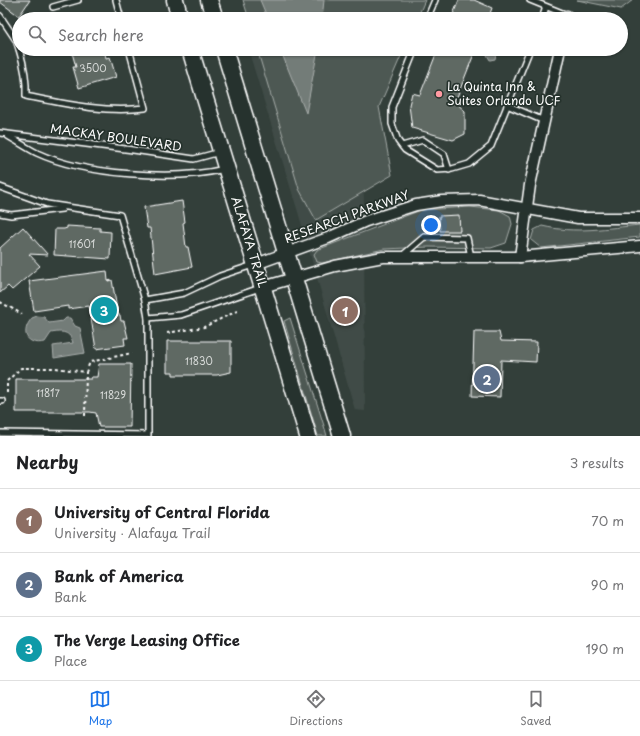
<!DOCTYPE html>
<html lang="en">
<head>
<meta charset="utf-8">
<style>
	body { margin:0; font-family:"Playpen Sans",sans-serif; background:#f2f2f2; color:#202124 }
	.you { position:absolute; left:431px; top:225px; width:14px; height:14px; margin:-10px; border:3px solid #fff; border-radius:50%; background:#1a73e8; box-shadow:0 0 0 6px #1a73e833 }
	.badge { display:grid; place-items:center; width:26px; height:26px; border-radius:50%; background:#1a73e8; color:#fff; font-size:13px; font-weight:700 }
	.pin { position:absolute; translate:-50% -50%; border:2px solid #fff; box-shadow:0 1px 4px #0006 }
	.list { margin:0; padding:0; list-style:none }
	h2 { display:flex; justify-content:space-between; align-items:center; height:52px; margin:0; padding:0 16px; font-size:17px }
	h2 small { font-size:13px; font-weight:400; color:#757577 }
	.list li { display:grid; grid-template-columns:26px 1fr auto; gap:12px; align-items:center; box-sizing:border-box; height:64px; padding:0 16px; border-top:1px solid #e0e0e0 }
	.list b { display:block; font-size:15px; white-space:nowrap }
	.list p { margin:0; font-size:13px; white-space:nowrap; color:#757577 }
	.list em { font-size:13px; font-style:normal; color:#757577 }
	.icon { flex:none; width:22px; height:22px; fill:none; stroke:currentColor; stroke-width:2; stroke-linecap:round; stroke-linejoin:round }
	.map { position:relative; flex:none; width:640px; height:436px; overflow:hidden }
	.search { position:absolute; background:#fff; box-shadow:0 1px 3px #0004; left:12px; right:12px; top:12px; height:44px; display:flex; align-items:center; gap:10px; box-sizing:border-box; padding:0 14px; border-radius:22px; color:#757577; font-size:15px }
	.sheet { height:244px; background:#fff }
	nav { display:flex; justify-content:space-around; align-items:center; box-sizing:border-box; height:56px; border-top:1px solid #e0e0e0; background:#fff; font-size:11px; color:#757577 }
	nav a { display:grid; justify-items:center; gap:2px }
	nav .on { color:#1a73e8 }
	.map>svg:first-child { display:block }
	.built { fill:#404c47 }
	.green { fill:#4d5853; stroke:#a6aca9 }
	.water { fill:#737b78; stroke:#abb0ae }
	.building { fill:#5f6964; stroke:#fff }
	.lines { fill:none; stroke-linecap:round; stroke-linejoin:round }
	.lane-casing { stroke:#fff; stroke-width:8 }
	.street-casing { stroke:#fff; stroke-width:13 }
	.primary-casing { stroke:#fff; stroke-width:19 }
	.path { stroke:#fff; stroke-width:2; stroke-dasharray:3 3; stroke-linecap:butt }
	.lane { stroke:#26332d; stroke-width:5 }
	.street { stroke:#26332d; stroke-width:10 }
	.primary { stroke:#26332d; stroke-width:16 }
	.poi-dot { fill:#ff9aa2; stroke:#26332d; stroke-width:1.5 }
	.labels { text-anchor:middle; stroke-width:3.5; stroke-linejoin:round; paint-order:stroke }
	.number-label { font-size:10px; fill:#d7dad8 }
	.poi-label { font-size:12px; fill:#fff; stroke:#26332d; text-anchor:start }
	.street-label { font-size:12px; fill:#fff; stroke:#26332d }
</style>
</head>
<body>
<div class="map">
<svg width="640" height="436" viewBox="0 0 640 436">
	<rect width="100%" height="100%" fill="#333f3a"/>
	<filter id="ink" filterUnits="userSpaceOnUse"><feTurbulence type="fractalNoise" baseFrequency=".025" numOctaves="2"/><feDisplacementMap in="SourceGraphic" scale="8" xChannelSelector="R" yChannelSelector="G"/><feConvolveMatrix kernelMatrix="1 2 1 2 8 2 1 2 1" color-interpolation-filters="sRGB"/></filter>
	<g filter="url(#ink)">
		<polygon class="built" points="248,49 363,49 365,411 355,410 298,212"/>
		<g class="green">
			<polygon points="243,0 425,0 417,19 249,19"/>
			<polygon points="577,0 633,0 621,9"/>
			<polygon points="257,49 404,49 379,107 392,175 316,220 299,189"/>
			<polygon points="470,207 499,210 510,216 512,224 506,243 491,248 429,247 384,249 322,263 317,262 314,254 317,250 421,210"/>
			<path d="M 640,225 L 640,237 L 541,248 L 531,240 L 534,230 L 542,226 C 575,234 607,228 640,225 Z"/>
			<polygon points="290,318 325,429 327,436 318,436 284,321"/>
		</g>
		<g class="water">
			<polygon points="260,0 324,0 322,19 268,19"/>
			<polygon points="280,49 318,49 306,113"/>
			<polygon points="486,49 497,49 495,59 490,60 486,53"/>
			<path d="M 37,316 L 44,317 L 49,323 L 63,321 L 66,318 L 70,318 L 75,326 L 80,328 L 85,353 L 54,358 L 53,346 L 73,343 C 70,331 62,331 51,333 L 45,342 C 26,346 20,332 32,318 Z"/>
		</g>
		<g class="building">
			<polygon points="0,0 30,0 19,16 0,2"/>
			<polygon points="459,0 474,0 492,8 488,19 451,19"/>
			<polygon points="71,49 104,49 106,58 110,57 116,77 79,88 73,67 76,67"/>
			<polygon points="438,49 476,49 455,102 465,111 465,134 453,140 412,128 409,105 412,93 420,95"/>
			<polygon points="182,201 185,222 183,223 186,247 188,247 192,267 155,274 150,228 147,228 144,207"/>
			<polygon points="459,215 460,231 440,231 439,216"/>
			<polygon points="67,226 100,228 100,231 111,232 110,259 54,255 55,229 64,229 67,228"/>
			<polygon points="23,227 48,255 29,254 40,266 12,290 8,286 0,293 0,248"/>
			<polygon points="107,271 108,281 112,280 118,315 120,315 121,321 124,321 128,338 124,338 125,345 96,349 89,306 68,309 68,306 34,311 29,281"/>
			<polygon points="474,332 499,332 501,341 537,342 536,362 501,360 500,397 472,396"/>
			<polygon points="167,341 231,341 231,372 217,375 173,375 173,372 167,372"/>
			<polygon points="99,364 131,364 130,427 99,427 96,413 90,412 16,412 16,379 91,379 91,377 97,377"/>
		</g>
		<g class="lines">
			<defs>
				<g id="lane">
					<polyline points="116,0 121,19"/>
					<polyline points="530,0 577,19"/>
					<polyline points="53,7 78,0"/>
					<polyline points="0,16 16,40 19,49"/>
					<polyline points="427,19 435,0"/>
					<polyline points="542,19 546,7"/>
					<path d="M 19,49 C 24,65 27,80 26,96 C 66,104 104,113 145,108 L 129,49"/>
					<polyline points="415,49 392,107 392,124 398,141 405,150 437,170 452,169 469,164 491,146 530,49"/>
					<polyline points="507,105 544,121"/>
					<polyline points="0,133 133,150 194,159 220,152"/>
					<path d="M 8,136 C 17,141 27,148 37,153 C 84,175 174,181 225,169"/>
					<polyline points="402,146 423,140 444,154 449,170"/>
					<polyline points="0,187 47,204 120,215 145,300 148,318 148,435 0,433"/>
					<polyline points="0,213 11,215 62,209"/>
					<polyline points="402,256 424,237 467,238 471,257"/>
					<polyline points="145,300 184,293 220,276 253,265"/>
					<polyline points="148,318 181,315 260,288"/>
					<polyline points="0,401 2,401"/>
				</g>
				<g id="street">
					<polyline points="567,19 567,16"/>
					<polyline points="520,257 530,185 560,49"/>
					<polyline points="256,264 328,238 366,221 416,205 442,201 479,200 578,218 640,218"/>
					<polyline points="263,287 335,266 383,257 520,257 640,246"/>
				</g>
				<g id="primary">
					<polyline points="175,0 180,19"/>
					<polyline points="209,0 215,19"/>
					<polyline points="190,49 308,436"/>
					<polyline points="224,49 342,436"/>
				</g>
			</defs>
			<use href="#lane" class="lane-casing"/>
			<use href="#street" class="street-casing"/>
			<use href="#primary" class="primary-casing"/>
			<g class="path">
				<polyline points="0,302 22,314"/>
				<polyline points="167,333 204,327 239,310"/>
				<polyline points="7,393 7,381 21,368 55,368 86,372 90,362 132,353"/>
				<polyline points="85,416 86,372"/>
			</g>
			<use href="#lane" class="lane"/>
			<use href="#street" class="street"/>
			<use href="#primary" class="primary"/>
		</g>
	</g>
	<circle class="poi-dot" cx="439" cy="94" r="4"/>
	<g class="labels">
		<g class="number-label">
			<text x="93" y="72">3500</text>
			<text x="82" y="248">11601</text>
			<text x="199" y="365">11830</text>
			<text x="48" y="397">11817</text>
			<text x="113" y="399">11829</text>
		</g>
		<g class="poi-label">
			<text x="447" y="91">La Quinta Inn &amp;<tspan x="447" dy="14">Suites Orlando UCF</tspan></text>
		</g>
		<g class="street-label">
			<text transform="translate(116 138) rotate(8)" y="4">MACKAY BOULEVARD</text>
			<text transform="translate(347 217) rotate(-20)" y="4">RESEARCH PARKWAY</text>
			<text transform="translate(249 242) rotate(73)" y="4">ALAFAYA TRAIL</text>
		</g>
	</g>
</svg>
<div class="you"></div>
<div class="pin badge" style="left:345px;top:311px;background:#8d6e63">1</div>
<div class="pin badge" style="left:487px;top:379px;background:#5c6f8a">2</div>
<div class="pin badge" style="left:104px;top:310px;background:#0f9aa8">3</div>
<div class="search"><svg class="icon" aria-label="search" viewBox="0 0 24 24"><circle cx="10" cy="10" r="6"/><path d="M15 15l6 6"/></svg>Search here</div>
</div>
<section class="sheet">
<h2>Nearby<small>3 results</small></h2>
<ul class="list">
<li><span class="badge" style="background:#8d6e63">1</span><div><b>University of Central Florida</b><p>University · Alafaya Trail</p></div><em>70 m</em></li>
<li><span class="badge" style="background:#5c6f8a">2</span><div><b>Bank of America</b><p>Bank</p></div><em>90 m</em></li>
<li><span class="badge" style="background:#0f9aa8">3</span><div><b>The Verge Leasing Office</b><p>Place</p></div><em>190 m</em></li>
</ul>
</section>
<nav>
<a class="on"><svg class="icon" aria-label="map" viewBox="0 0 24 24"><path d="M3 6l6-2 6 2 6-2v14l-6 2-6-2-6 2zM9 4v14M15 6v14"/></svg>Map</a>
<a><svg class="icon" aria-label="directions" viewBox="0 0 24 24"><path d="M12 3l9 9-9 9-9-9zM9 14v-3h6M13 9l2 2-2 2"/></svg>Directions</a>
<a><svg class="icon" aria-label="saved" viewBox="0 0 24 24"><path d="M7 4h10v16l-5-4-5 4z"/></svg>Saved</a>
</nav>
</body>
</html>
